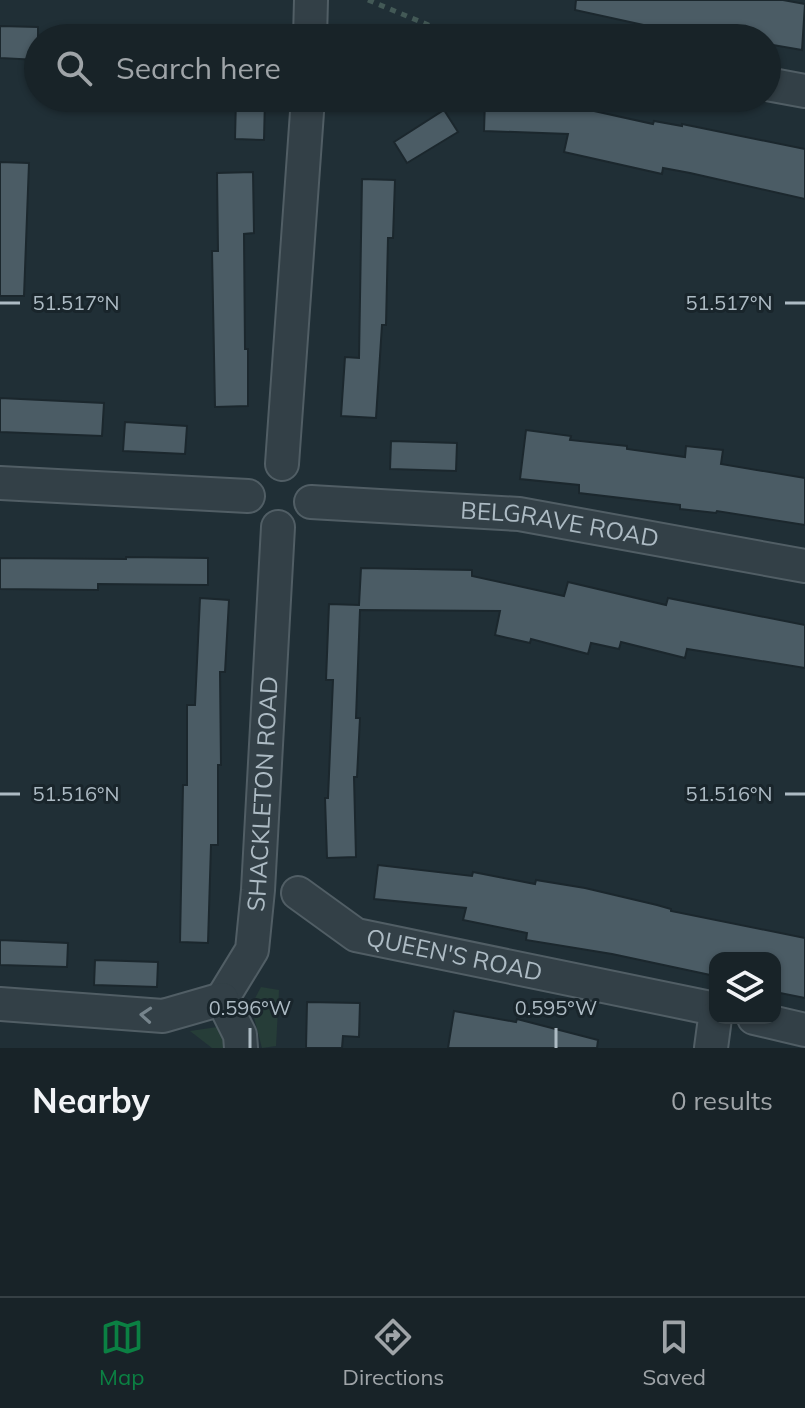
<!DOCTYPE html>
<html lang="en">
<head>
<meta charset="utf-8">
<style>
	body { margin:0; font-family:Mulish,sans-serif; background:#252f34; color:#f1f3f6 }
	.controls { position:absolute; right:24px; bottom:24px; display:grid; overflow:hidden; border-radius:16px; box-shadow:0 2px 6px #0004 }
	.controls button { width:72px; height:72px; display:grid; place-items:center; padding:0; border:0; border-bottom:2px solid #364045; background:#182328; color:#f1f3f6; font:40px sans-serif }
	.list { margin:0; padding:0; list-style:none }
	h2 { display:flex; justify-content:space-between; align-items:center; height:104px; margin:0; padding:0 32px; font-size:34px }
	h2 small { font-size:26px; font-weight:400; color:#9fa4a8 }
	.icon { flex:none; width:44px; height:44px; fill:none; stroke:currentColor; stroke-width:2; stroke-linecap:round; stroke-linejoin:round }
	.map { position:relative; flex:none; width:805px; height:1048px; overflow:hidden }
	.search { position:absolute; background:#182328; box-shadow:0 2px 6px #0004; left:24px; right:24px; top:24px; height:88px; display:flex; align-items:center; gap:20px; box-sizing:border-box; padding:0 28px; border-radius:44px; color:#9fa4a8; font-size:30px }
	.sheet { height:248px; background:#182328 }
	nav { display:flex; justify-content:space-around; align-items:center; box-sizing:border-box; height:112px; border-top:2px solid #364045; background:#182328; font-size:22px; color:#9fa4a8 }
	nav a { display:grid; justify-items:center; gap:4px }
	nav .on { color:#0b8043 }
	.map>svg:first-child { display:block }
	.green { fill:#263d38 }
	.building { fill:#4b5c65; stroke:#1b272d; stroke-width:2 }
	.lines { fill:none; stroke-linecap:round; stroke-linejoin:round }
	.minor-casing { stroke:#515e65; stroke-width:36 }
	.path { stroke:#435956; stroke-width:5; stroke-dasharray:6 6; stroke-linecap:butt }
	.minor { stroke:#334047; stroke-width:32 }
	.oneway { stroke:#76848c }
	.ticks { fill:none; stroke:#adbbc4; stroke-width:3 }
	.labels { text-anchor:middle; stroke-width:6; stroke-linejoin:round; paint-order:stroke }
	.street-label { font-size:24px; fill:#adbbc4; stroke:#19252b }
	.ticks-label { font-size:20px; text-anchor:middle; fill:#adbbc4; stroke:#19252b; stroke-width:6; stroke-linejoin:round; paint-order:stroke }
</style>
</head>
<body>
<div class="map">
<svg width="805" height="1048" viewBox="0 0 805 1048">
	<rect width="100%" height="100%" fill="#202f36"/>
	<g class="green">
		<polygon points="261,987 279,990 276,1046 262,1048 251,1006"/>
		<polygon points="231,1025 243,1048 212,1048 190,1031"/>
	</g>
	<g class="building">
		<polygon points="576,0 783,0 805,4 802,50 767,44 767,38 732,38 680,33 575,10"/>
		<polygon points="0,26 38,27 38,60 0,58"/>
		<polygon points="236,98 265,98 264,140 235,139"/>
		<polygon points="485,100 558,103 653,124 654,121 682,126 682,124 805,149 805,199 690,173 663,168 662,174 564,152 568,134 484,131"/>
		<polygon points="444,110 458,132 407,163 394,142"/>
		<polygon points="0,162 29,163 24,296 0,296"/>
		<polygon points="253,172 254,233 244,234 245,349 248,349 248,406 215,407 212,251 218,251 217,173"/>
		<polygon points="362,179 395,180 393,238 388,238 386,325 382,325 376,418 341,416 345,357 359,358"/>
		<polygon points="0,398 104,403 102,436 0,432"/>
		<polygon points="125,422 187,426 185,454 123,451"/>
		<polygon points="526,430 571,436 570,440 627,446 627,449 685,457 686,446 723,450 721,464 805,478 805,525 717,511 716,513 680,509 680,505 579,493 579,485 520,479"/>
		<polygon points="391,441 457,443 456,471 390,469"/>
		<polygon points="126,557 208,558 208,585 98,584 98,590 0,589 0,558 126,559"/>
		<polygon points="361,568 472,570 472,576 564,596 568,582 666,605 668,598 805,625 805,668 687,649 685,658 621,642 619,649 591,643 588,654 531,639 530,643 495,635 500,611 360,610 356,718 360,718 357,777 354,777 356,857 327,858 325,798 328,798 333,680 326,680 329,604 359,605"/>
		<polygon points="200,598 229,600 225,672 220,672 221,765 218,765 218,845 211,845 208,943 180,942 183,785 187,785 187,705 195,705"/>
		<polygon points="378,865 472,876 473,872 535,884 536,880 585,888 657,905 671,909 671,911 805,938 805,998 775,992 775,958 715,958 715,976 612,954 526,940 527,933 463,920 466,908 374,899"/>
		<polygon points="0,940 68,943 67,967 0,965"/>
		<polygon points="95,960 158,962 157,987 94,985"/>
		<polygon points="307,1002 360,1003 359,1037 343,1036 342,1048 306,1048"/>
		<polygon points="454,1011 516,1022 517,1019 598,1040 597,1048 448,1048"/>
	</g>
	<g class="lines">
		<defs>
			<g id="minor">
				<polyline points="310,38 311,0"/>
				<polyline points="767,84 805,91"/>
				<polyline points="282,464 308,98"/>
				<polyline points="0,483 248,496"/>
				<path id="s1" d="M 311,502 L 519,514 L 805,566"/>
				<path id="s2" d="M 298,893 L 356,935 L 715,1009"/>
				<path id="s3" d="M 222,999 L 252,950 L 258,890 L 278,527"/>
				<polyline points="222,999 240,1035 241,1048"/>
				<polyline points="0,1004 163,1016 222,999"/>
				<polyline points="754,1018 805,1030"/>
				<polyline points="711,1048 715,1018"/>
			</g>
		</defs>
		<use href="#minor" class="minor-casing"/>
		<polyline class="path" points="368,0 460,38"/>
		<use href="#minor" class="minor"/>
	</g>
	<defs><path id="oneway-chevron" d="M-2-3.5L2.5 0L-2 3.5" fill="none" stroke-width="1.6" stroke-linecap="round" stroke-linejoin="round" transform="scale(2)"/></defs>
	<use class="oneway" href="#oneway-chevron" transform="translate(146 1015) rotate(-176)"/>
	<path class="ticks" d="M 0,303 L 20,303M 785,303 L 805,303M 0,794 L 20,794M 785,794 L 805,794M 250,1028 L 250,1048M 556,1028 L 556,1048"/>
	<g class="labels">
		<g class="street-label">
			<text dy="8" stroke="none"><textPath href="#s1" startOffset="250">BELGRAVE ROAD</textPath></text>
			<text dy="8" stroke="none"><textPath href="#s3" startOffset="214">SHACKLETON ROAD</textPath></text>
			<text dy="8" stroke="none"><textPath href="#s2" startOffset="172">QUEEN'S ROAD</textPath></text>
		</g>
	</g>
	<g class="ticks-label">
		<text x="76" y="310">51.517°N</text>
		<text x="729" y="310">51.517°N</text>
		<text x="76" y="801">51.516°N</text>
		<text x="729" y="801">51.516°N</text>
		<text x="250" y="1015">0.596°W</text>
		<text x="556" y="1015">0.595°W</text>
	</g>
</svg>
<div class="controls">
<button><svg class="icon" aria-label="layers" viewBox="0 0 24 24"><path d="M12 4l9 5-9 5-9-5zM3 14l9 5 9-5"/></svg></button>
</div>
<div class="search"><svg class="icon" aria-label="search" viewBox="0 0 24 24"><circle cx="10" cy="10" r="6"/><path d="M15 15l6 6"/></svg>Search here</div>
</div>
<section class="sheet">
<h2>Nearby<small>0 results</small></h2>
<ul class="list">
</ul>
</section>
<nav>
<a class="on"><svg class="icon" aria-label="map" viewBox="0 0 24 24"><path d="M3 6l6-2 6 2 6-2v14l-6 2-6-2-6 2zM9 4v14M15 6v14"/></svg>Map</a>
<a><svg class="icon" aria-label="directions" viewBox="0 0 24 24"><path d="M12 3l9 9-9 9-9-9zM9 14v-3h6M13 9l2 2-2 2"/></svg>Directions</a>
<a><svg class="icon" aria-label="saved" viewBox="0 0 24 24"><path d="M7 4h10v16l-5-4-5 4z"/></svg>Saved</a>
</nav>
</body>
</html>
